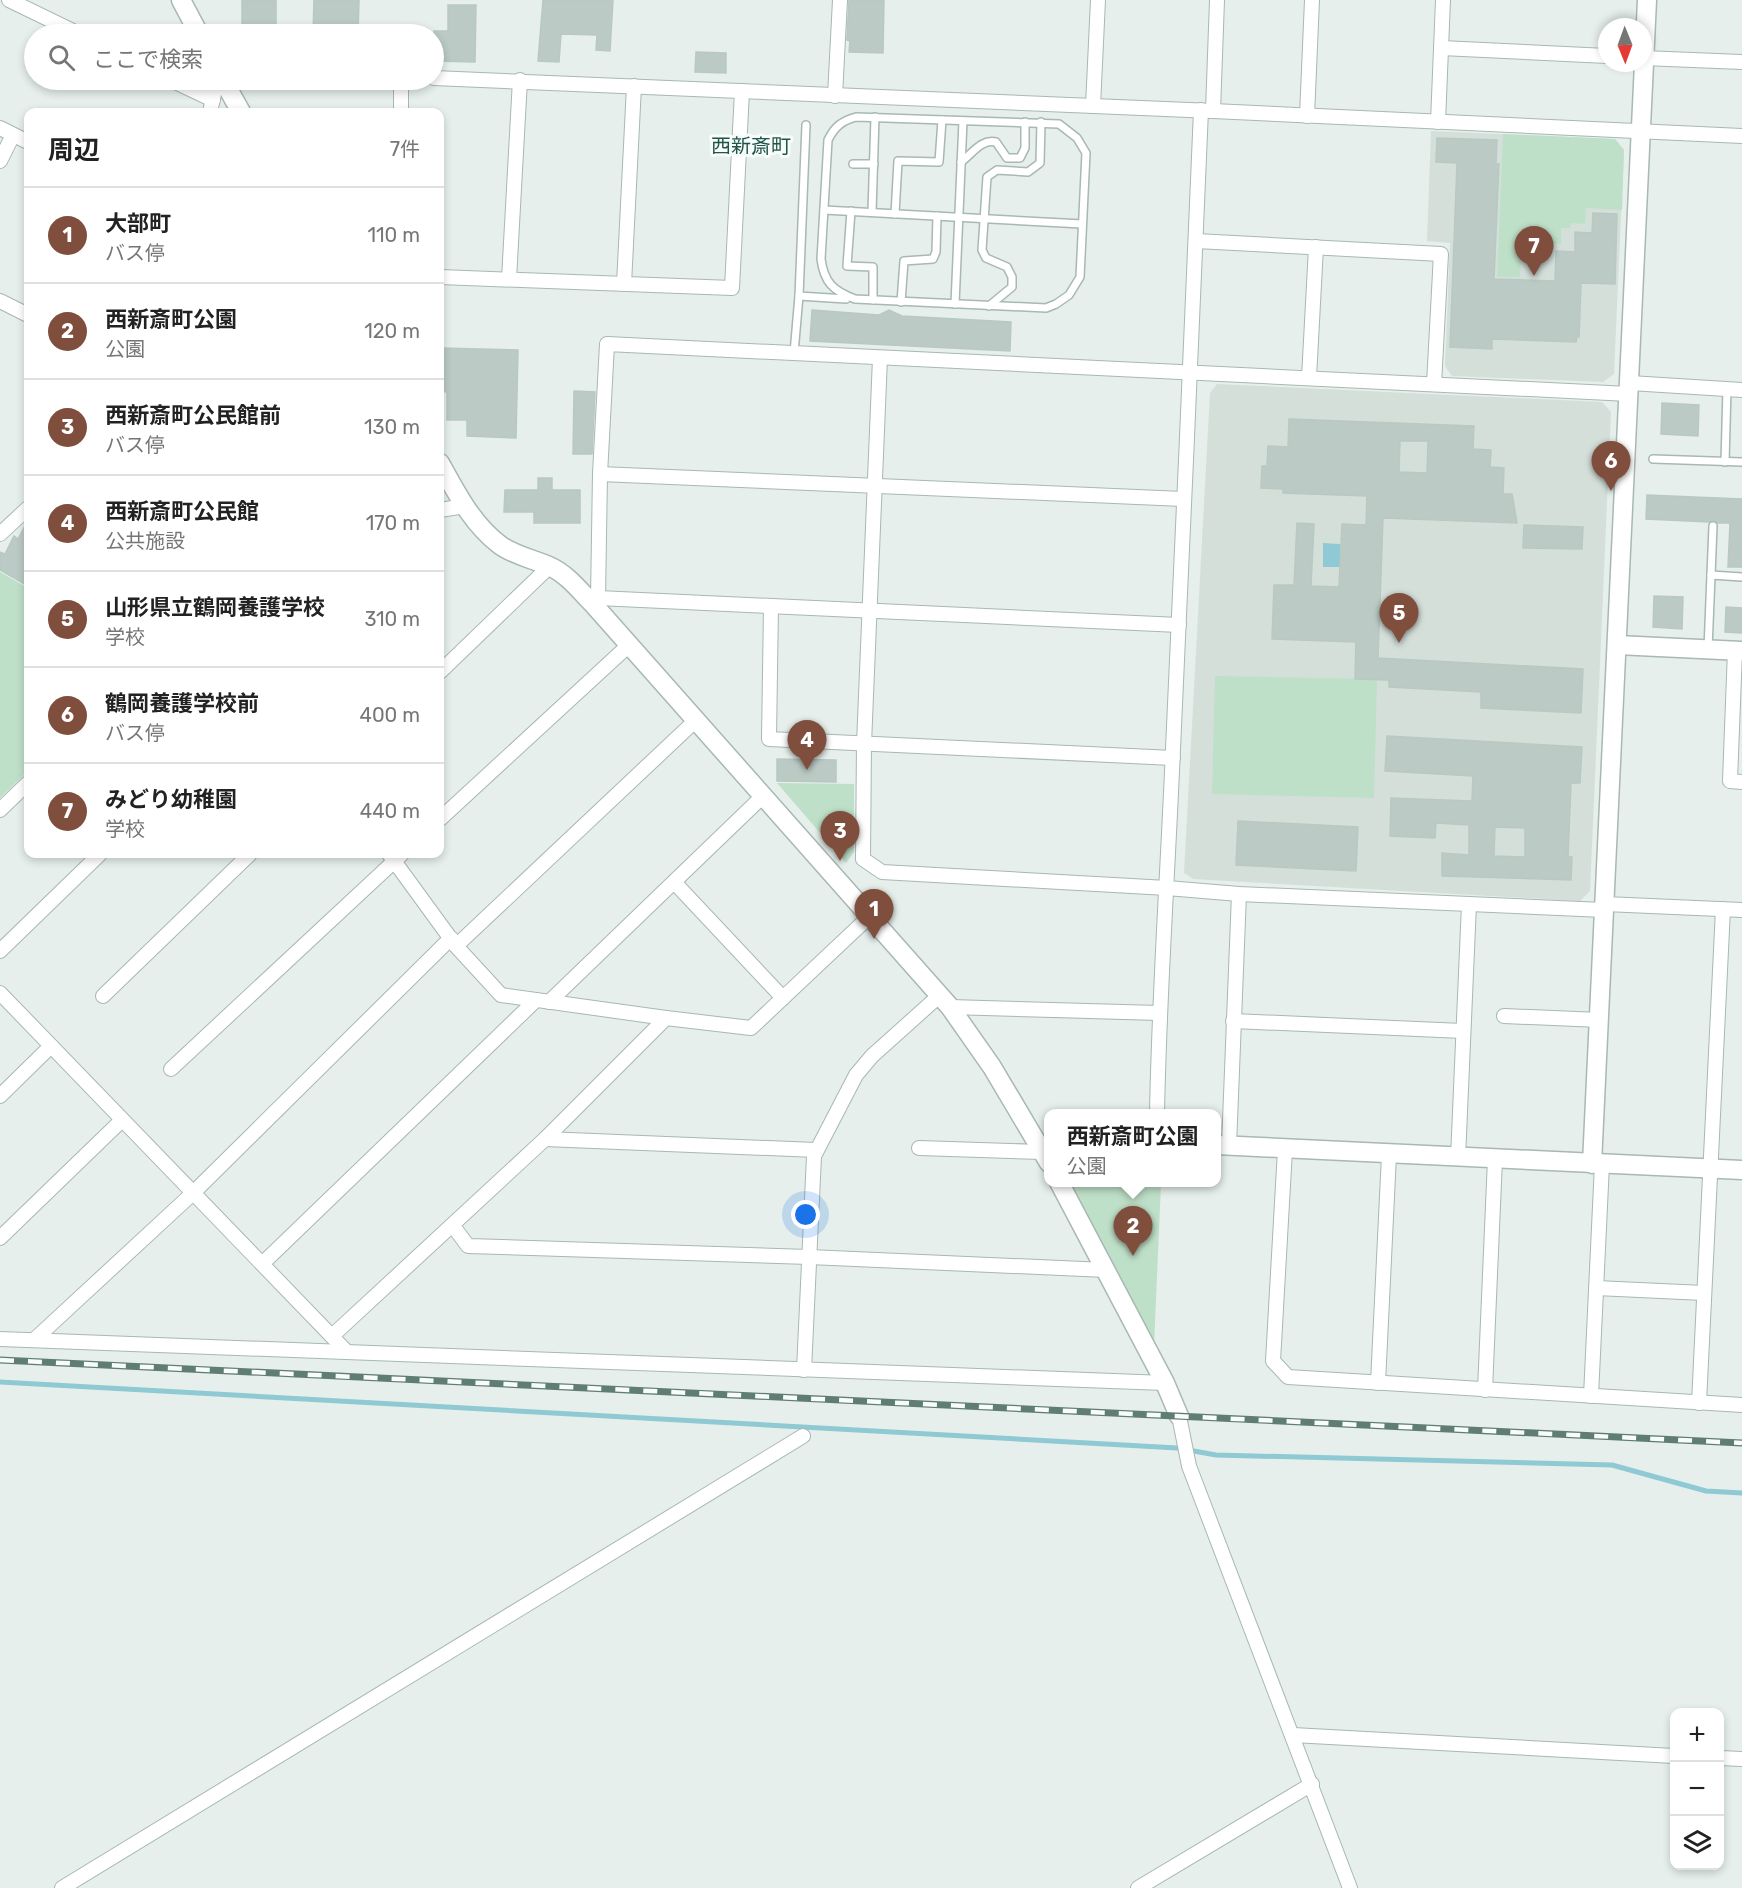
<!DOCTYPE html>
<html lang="ja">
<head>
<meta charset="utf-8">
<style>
	body { margin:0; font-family:Rubik,"Noto Sans JP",sans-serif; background:#f6f6f6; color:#222 }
	.controls { position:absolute; right:18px; bottom:18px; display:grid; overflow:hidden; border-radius:12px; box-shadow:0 3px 9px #0003 }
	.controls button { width:54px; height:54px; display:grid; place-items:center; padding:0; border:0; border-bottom:2px solid #e0e0e0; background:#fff; color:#222; font:30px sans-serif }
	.compass { position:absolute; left:1598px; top:18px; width:54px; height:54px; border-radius:50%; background:#fff; box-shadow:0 3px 9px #0003; rotate:179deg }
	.you { position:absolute; left:806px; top:1215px; width:21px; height:21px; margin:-15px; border:4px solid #fff; border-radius:50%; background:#1a73e8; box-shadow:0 0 0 9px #1a73e833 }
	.badge { display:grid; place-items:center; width:39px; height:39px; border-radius:50%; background:#804e3d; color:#fff; font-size:20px; font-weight:700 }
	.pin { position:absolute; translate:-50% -50px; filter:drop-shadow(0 2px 3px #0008) }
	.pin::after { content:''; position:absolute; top:32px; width:21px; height:18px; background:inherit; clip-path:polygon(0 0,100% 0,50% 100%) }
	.popup { position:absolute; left:1044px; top:1109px; width:177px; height:78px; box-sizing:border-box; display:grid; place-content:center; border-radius:12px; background:#fff; filter:drop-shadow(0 2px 4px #0005); font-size:20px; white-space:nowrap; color:#767676 }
	.popup b { font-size:22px; color:#222 }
	.popup::after { content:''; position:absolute; left:50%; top:100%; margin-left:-12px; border:12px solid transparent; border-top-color:#fff }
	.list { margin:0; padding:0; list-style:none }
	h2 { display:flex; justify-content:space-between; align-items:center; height:78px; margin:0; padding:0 24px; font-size:26px }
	h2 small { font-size:20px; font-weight:400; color:#767676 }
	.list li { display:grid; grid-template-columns:39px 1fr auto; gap:18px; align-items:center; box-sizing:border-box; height:96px; padding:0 24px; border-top:2px solid #e0e0e0 }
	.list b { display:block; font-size:22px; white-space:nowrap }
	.list p { margin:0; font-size:20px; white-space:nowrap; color:#767676 }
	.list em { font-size:20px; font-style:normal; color:#767676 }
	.icon { flex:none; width:33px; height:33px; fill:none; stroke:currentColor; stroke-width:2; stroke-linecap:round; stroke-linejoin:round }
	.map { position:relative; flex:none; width:1742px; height:1888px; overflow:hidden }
	.search { position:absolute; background:#fff; box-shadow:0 3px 9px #0003; left:24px; top:24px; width:420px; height:66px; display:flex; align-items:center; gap:15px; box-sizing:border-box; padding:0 21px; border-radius:33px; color:#767676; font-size:22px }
	.panel { position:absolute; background:#fff; box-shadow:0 3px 9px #0003; left:24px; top:108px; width:420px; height:750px; border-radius:12px }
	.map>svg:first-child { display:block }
	.built { fill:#d4dfda }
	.green { fill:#bfe0c8 }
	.water { fill:#8ec9d4 }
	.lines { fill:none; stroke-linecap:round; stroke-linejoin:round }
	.stream { stroke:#8ec9d4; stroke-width:5 }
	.building { fill:#bbcac4; stroke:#b8c9c2; stroke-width:1.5; fill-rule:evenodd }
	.service-casing { stroke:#a8b8b2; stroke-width:10 }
	.minor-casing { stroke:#a8b8b2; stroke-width:16 }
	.tertiary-casing { stroke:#a8b8b2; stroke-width:21 }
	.service { stroke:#fff; stroke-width:7 }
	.minor { stroke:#fff; stroke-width:14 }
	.tertiary { stroke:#fff; stroke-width:18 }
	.rail-casing { stroke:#5f7d75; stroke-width:7 }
	.rail { stroke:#f7fbf9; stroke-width:4.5; stroke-dasharray:14; stroke-linecap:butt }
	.labels { text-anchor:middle; stroke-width:6; stroke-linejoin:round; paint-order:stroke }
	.neighbourhood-label { font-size:20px; fill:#1f5548; stroke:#f7fbf9 }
</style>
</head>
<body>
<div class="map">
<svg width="1742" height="1888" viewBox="0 0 1742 1888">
	<rect width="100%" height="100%" fill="#e6efeb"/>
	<g class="built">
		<polygon points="1431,131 1615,139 1624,150 1614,374 1603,382 1452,376 1445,366 1450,243 1427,241"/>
		<polygon points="1217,384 1602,402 1611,412 1590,891 1580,901 1193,879 1184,873 1210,393"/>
	</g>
	<g class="green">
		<polygon points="1503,134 1615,139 1624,150 1622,210 1586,208 1585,224 1571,223 1570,228 1561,228 1561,244 1553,244 1553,248 1543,248 1543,253 1534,252 1533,257 1521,257 1520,277 1497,277"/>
		<polygon points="0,572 28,588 28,771 0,798"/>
		<polygon points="1215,676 1377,679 1374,798 1212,794"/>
		<polygon points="777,783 854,784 854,852 846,863"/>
		<polygon points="1070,1183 1161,1183 1154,1346"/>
	</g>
	<polygon class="water" points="1323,543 1340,544 1340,567 1323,567"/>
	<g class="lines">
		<polyline class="stream" points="0,1382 1177,1448 1216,1455 1612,1465 1706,1491 1742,1493"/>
	</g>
	<g class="building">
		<rect x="242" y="0" width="34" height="34"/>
		<polygon points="314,0 359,0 358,34 313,34"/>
		<polygon points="543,0 613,0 610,51 596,50 597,35 561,34 559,62 538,61"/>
		<polygon points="849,0 884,0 883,53 849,52 850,41 847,40"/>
		<polygon points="448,5 476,5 475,62 434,61 434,31 448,31"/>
		<polygon points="696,52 726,53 726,73 695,72"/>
		<polygon points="1437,138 1497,140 1496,164 1499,164 1494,279 1555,281 1556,251 1575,252 1575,232 1592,233 1593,213 1617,214 1615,284 1581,283 1579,337 1577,337 1576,342 1492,339 1492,349 1450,347 1457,163 1436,162"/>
		<polygon points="812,310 879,315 889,310 902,316 1011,322 1010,351 810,341"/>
		<polygon points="440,348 518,350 516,438 467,436 467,420 447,420 447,392 440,391"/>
		<polygon points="574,391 595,392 592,454 573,454"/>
		<polygon points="1662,403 1699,405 1698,436 1661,434"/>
		<path d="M 1289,419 L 1474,426 L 1473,449 L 1491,450 L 1490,467 L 1504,468 L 1503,494 L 1512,494 L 1517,523 L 1383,518 L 1378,658 L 1583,669 L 1581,713 L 1481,708 L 1481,692 L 1389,687 L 1389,680 L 1355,679 L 1356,642 L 1272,639 L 1274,585 L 1294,585 L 1297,523 L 1314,524 L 1311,586 L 1339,587 L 1342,524 L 1366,525 L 1367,496 L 1283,493 L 1283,489 L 1261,488 L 1262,466 L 1267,466 L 1268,446 L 1288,447 ZM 1400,441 L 1428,441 L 1427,473 L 1399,472 Z"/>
		<polygon points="538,478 552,478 552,490 580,490 580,523 534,523 534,512 504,512 505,490 538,490"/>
		<polygon points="1647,495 1742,499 1742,567 1728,567 1730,523 1717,523 1714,520 1709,522 1646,519"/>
		<polygon points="28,520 28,586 0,570 0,552 5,554 14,536 18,539"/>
		<polygon points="1524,525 1583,527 1582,549 1523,548"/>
		<polygon points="1654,596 1683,597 1682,629 1653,627"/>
		<polygon points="1726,607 1742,608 1742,633 1725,632"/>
		<path d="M 1387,736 L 1582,747 L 1580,783 L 1571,783 L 1568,857 L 1572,857 L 1571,880 L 1442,876 L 1442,853 L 1469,855 L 1469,825 L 1436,823 L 1435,838 L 1390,836 L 1391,798 L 1472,801 L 1473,776 L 1385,771 ZM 1495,827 L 1525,828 L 1525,857 L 1494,856 Z"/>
		<polygon points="777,759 836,760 836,782 777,781"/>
		<polygon points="1238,821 1358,827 1356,871 1236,865"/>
	</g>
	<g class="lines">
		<defs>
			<g id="service">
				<path d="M 856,117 L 1059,124 L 1077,138 L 1086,153 L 1080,277 L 1069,295 L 1056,304 L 1046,308 L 855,299 C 833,291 824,282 821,259 L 828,140 C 835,126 842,121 856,117 Z"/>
				<polyline points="806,125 799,296 846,299"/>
				<path d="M 961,162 C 973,153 981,139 996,142 L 1007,158 L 1020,158 L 1025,148 L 1025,122"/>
				<polyline points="853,164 874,164"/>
				<polyline points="824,210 1082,224"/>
				<polyline points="851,211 847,266 873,267 873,300"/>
				<polyline points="872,212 875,117"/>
				<polyline points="895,214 898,161 939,162 942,120"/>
				<polyline points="901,302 904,261 933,259 936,252 937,216"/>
				<polyline points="955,304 963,121"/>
				<polyline points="989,306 1012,287 1012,277 1007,267 986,258 982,250 987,177 997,170 1028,172 1040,163 1041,122"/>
				<polyline points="794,353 799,296"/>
				<polyline points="1653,459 1742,462"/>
				<polyline points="1725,462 1727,389"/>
				<polyline points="1711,575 1742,577"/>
				<polyline points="1708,649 1713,526"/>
			</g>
			<g id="minor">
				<polyline points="9,0 79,34"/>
				<polyline points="1441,48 1607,56"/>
				<polyline points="1643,58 1742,62"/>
				<polyline points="434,78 1213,111 1742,136"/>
				<polyline points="171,80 213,100"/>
				<polyline points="835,96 840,0"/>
				<polyline points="1093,106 1098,0"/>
				<polyline points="1213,111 1217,0"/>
				<polyline points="210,112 217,80"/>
				<polyline points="401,112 401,80"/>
				<polyline points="1307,116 1312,0"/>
				<polyline points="1438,122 1443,0"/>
				<polyline points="0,128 28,142"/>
				<polyline points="0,161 13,135"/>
				<polyline points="1196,241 1441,254 1434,384"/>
				<polyline points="440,277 732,288 742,91"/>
				<polyline points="509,279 520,80"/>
				<polyline points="624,284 634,86"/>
				<polyline points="0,301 28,315"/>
				<polyline points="880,358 864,744 863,859 882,872 1167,888 1239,894 1604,910"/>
				<polyline points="1309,378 1316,247"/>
				<polyline points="1630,383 1742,390"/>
				<polyline points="600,474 1183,499"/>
				<polyline points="440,510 465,506"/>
				<polyline points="0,534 28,508"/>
				<polyline points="598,598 600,474 607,344 1629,394"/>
				<polyline points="593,603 598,598 1179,625"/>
				<polyline points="771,606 769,739 1173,758"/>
				<polyline points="1735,650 1730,781 1742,782"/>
				<polyline points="440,672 550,566"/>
				<polyline points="0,810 28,783"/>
				<polyline points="440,819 629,645"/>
				<polyline points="389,854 456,946 501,995 666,1018 751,1028 870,916"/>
				<polyline points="674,882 783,998"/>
				<polyline points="1605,904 1742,910"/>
				<polyline points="456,946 696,720"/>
				<polyline points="0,951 100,854"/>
				<polyline points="0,993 347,1352"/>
				<polyline points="103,996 250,854"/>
				<polyline points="549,1002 763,796"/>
				<polyline points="950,1007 1159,1013"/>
				<polyline points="1504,1016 1600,1020"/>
				<polyline points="1233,1021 1463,1031"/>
				<polyline points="171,1069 402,854"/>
				<polyline points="0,1096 51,1046"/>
				<path d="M 1157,1114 C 1159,999 1167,885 1172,771 C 1182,551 1192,330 1201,110"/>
				<polyline points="545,1139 816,1150"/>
				<polyline points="1229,1146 1239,894"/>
				<polyline points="919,1148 1043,1152"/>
				<polyline points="1285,1150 1273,1361 1288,1377 1742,1405"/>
				<polyline points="1458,1158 1469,904"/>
				<polyline points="453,1226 468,1246 809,1257 1106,1270"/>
				<polyline points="0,1238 122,1120"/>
				<polyline points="262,1264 536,1000"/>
				<polyline points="1596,1288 1704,1293"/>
				<polyline points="332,1336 545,1139 666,1018"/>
				<polyline points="0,1339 1165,1383"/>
				<polyline points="34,1340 193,1193 451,938"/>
				<polyline points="804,1370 814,1156 856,1075 872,1056 940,995"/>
				<polyline points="1378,1383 1389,1155"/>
				<polyline points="1485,1390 1495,1159"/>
				<polyline points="1591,1396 1602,1164"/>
				<polyline points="1699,1403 1723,909"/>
				<polyline points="1179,1416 1189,1466 1350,1888"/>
				<polyline points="1293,1735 1674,1756"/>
				<polyline points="1720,1758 1742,1759"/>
				<polyline points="62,1888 803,1436"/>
				<polyline points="1138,1888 1312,1784"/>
			</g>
			<g id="tertiary">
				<polyline points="181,0 199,34"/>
				<polyline points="223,80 241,112"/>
				<path d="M 440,463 C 456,492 472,524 500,545 C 515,556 534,559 551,567 C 568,575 580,591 593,604 L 950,1007 L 992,1067 L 1049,1163"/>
				<polyline points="1617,645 1742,651"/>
				<polyline points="1217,1145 1742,1170"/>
				<polyline points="1592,1164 1647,0"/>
				<polyline points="1059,1182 1165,1383 1179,1416"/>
			</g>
		</defs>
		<use href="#service" class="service-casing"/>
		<use href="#minor" class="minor-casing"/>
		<use href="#tertiary" class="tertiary-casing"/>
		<use href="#service" class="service"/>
		<use href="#minor" class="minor"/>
		<use href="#tertiary" class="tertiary"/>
		<defs>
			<polyline id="rail" points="0,1360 1742,1443"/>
		</defs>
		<use href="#rail" class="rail-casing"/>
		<use href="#rail" class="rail"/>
	</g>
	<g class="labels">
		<g class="neighbourhood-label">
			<text x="751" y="153">西新斎町</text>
		</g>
	</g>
</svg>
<div class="controls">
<button>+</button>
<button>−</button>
<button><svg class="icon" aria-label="layers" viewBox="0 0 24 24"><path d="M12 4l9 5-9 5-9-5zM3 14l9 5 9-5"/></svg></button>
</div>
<svg class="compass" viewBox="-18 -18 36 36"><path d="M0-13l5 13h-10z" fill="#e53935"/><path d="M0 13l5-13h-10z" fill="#767676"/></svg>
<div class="you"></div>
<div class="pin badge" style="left:874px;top:939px">1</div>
<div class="pin badge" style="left:1133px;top:1256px">2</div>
<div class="popup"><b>西新斎町公園</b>公園</div>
<div class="pin badge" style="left:840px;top:861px">3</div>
<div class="pin badge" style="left:807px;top:770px">4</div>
<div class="pin badge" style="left:1399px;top:643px">5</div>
<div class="pin badge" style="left:1611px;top:491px">6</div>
<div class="pin badge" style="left:1534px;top:276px">7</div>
<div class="search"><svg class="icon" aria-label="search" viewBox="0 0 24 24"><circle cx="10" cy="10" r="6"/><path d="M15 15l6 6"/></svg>ここで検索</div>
<section class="panel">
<h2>周辺<small>7件</small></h2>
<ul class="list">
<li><span class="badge">1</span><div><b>大部町</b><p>バス停</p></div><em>110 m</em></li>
<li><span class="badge">2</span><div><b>西新斎町公園</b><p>公園</p></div><em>120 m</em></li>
<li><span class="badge">3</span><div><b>西新斎町公民館前</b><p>バス停</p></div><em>130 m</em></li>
<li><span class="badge">4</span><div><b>西新斎町公民館</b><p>公共施設</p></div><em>170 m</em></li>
<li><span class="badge">5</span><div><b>山形県立鶴岡養護学校</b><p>学校</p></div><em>310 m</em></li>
<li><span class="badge">6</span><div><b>鶴岡養護学校前</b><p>バス停</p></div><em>400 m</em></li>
<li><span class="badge">7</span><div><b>みどり幼稚園</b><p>学校</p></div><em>440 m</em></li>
</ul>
</section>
</div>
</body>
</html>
